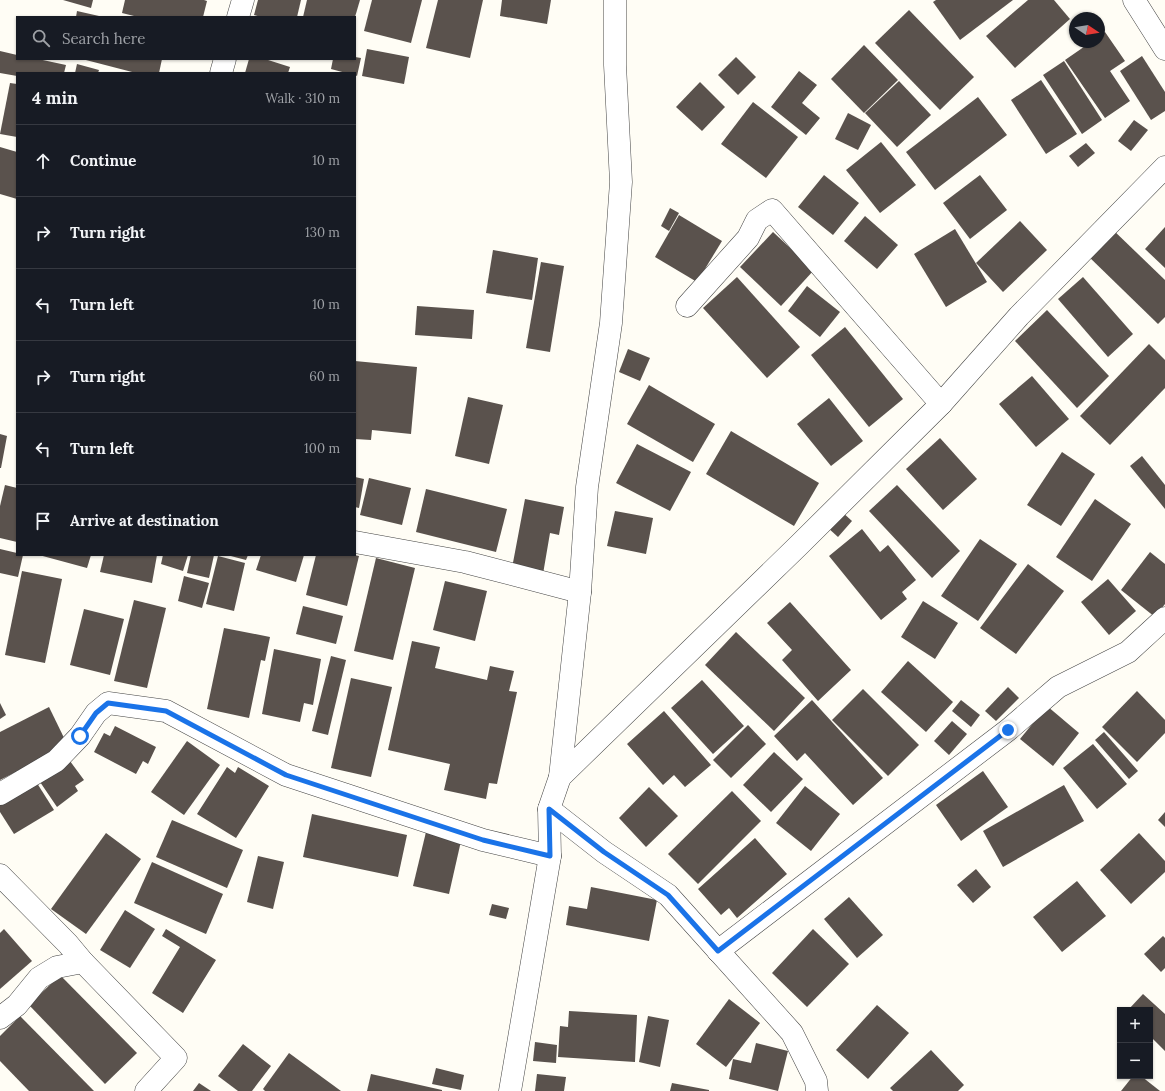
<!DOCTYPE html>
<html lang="en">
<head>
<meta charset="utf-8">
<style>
	body { margin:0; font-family:Lora,serif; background:#242831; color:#f1f3f6 }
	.controls { position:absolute; right:12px; bottom:12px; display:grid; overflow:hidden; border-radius:0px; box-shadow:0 1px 3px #0004 }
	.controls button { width:36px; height:36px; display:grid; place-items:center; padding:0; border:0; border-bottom:1px solid #363941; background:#171b24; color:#f1f3f6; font:20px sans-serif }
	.compass { position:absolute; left:1069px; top:12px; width:36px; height:36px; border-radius:50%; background:#171b24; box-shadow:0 1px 3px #0004; rotate:102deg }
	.stop { position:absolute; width:12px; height:12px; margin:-9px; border:3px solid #1a73e8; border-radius:50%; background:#fff }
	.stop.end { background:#1a73e8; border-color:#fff; box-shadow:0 1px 4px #0008 }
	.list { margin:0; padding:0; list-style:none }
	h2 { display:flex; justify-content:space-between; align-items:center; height:52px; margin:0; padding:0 16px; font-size:17px }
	h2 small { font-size:13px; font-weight:400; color:#9ea1a6 }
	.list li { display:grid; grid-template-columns:26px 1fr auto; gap:12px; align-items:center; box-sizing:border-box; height:72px; padding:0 16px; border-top:1px solid #363941 }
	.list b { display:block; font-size:15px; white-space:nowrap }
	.list em { font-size:13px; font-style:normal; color:#9ea1a6 }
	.icon { flex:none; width:22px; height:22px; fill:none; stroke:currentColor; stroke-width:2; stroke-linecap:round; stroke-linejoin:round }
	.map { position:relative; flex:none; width:1165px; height:1091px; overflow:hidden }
	.search { position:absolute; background:#171b24; box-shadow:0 1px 3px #0004; left:16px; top:16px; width:340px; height:44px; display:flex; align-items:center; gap:10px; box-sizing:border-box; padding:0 14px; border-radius:0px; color:#9ea1a6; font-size:15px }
	.panel { position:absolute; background:#171b24; box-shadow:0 1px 3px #0004; left:16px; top:72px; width:340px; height:484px; border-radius:0px }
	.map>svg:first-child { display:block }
	.building { fill:#5a524d }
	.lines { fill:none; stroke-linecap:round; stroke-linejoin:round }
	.street-casing { stroke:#444; stroke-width:23 }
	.street { stroke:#fff; stroke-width:22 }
	.route { stroke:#1a73e8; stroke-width:5 }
</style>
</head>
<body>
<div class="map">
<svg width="1165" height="1091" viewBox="0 0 1165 1091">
	<rect width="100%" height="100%" fill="#fffdf5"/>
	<g class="building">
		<polygon points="63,0 93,0 91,8"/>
		<polygon points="125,0 204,0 207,1 203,17 138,17 122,13"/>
		<polygon points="258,0 301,0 297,17 261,17 254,15"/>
		<polygon points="307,0 360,0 355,17 303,17"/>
		<polygon points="372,0 422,0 411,43 364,31"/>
		<polygon points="438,0 483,0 470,58 426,48"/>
		<polygon points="502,0 551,0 547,24 500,16"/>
		<polygon points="936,0 1013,0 960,40 933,2"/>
		<polygon points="1028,0 1054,0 1070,19 1015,68 986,36"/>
		<polygon points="909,10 974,77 940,110 875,43"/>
		<polygon points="77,11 99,16 99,17 76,17"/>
		<polygon points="1105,32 1125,61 1110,71 1130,101 1105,118 1065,60 1091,42 1099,42 1099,36"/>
		<polygon points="864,45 898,80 864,113 831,79"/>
		<polygon points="367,49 409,57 404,84 362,76"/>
		<polygon points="0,51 17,55 17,59 38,59 66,65 64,73 17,73 17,76 0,73"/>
		<polygon points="1142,56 1165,92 1165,111 1151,120 1120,71"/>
		<polygon points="355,57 361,58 357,76 355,75 355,73 346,73 331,69 333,59 355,59"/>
		<polygon points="736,57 756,77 738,95 718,75"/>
		<polygon points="82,59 162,59 159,73 136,73"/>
		<polygon points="249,59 265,59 290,67 288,73 245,73"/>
		<polygon points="1064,61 1102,120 1082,134 1043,75"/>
		<polygon points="77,64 99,70 98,73 75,73"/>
		<polygon points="799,71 817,85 802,103 820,118 806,135 771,107"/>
		<polygon points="1041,80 1077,134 1046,154 1011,100"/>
		<polygon points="899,81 931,115 897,147 865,113"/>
		<polygon points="700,82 725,107 702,131 676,107"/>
		<polygon points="10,83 17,84 17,137 0,134"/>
		<polygon points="978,97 1007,135 935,190 906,152"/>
		<polygon points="753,102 798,137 766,178 721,144"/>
		<polygon points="848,113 871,125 858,150 835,139"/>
		<polygon points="1134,120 1148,130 1131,151 1118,141"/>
		<polygon points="881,142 916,185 880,213 846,170"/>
		<polygon points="1086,143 1095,153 1078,167 1069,156"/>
		<polygon points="0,147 17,152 17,199 0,194"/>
		<polygon points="824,175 859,203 833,235 798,207"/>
		<polygon points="980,175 1007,210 970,239 943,203"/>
		<polygon points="670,208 679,213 669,231 661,226"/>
		<polygon points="679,215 722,241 697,282 655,257"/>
		<polygon points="865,216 898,245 877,269 844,241"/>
		<polygon points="1020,221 1047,250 1003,292 976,263"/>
		<polygon points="1110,227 1165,280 1165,317 1158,324 1085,253"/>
		<polygon points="1165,227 1165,268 1145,249"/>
		<polygon points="955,229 987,282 946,307 914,254"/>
		<polygon points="773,232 814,270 781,306 740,267"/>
		<polygon points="493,250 538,258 532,300 486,293"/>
		<polygon points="541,262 564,266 550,352 526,348"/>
		<polygon points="737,277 800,347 767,378 703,308"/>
		<polygon points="1083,277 1133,334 1108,357 1058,299"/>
		<polygon points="807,286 840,312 820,337 788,311"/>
		<polygon points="417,306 474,310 472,339 415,335"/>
		<polygon points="1047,310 1109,376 1077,408 1015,341"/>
		<polygon points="845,327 903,399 869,427 811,355"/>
		<polygon points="1149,344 1165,360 1165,388 1110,445 1080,416"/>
		<polygon points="628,349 650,358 640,381 619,372"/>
		<polygon points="355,361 417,367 411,434 372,430 371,440 355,439"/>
		<polygon points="1032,376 1069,419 1036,447 999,404"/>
		<polygon points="649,385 715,424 693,462 627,424"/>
		<polygon points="468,397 503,405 489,464 455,456"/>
		<polygon points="829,398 863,441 831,466 797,424"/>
		<polygon points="731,431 819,483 794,526 706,474"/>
		<polygon points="0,434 7,436 1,468 0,468"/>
		<polygon points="940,438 977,479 943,510 906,469"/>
		<polygon points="637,444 691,472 670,511 616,483"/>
		<polygon points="1062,452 1095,474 1061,526 1027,505"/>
		<polygon points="1142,456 1165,485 1165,509 1130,466"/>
		<polygon points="355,477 364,479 359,508 355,507"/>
		<polygon points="369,478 411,488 402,525 360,515"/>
		<polygon points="5,485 17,488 17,542 0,538 0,506"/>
		<polygon points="897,485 960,551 932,578 869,511"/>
		<polygon points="426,489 507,509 496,552 416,532"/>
		<polygon points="525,499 564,507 559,535 550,533 543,574 512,568"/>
		<polygon points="1095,499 1131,524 1092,581 1056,557"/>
		<polygon points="615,511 653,518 646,554 607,546"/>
		<polygon points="841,511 852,521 838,537 827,527"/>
		<polygon points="862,529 880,552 888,545 916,580 902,592 907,599 881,620 829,556"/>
		<polygon points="980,539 1017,564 978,621 941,596"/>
		<polygon points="0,549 17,553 17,555 23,555 18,577 0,573"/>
		<polygon points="1150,552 1165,564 1165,604 1155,617 1121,590"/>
		<polygon points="39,555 91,555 87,568"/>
		<polygon points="104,555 157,555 152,583 100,572"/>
		<polygon points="163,555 188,555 183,571 161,564"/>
		<polygon points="191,555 214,555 209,578 187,573"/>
		<polygon points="227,555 248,555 246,560"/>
		<polygon points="261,555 304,555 296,582 256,570"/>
		<polygon points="316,555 354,555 359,556 347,606 306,595"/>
		<polygon points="218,556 245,563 234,611 206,604"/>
		<polygon points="376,558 415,568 393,660 354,651"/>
		<polygon points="1028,564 1064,591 1016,654 980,628"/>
		<polygon points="22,571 62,579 45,663 5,655"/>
		<polygon points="184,576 209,583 202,608 178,601"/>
		<polygon points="1108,579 1136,611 1109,635 1081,602"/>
		<polygon points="445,581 487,591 475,641 433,630"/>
		<polygon points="134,600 166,608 147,688 114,681"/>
		<polygon points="923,601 958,623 935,659 901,637"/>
		<polygon points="790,602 851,670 818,701 782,660 792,650 767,623"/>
		<polygon points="303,606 343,616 336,644 296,634"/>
		<polygon points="84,609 124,619 110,675 70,665"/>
		<polygon points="224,628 270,637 265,661 261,660 249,718 207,709"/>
		<polygon points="736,632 805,698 774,731 705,665"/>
		<polygon points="412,641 440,647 435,668 487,680 490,666 514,671 509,691 517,692 497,784 489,783 486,799 444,790 450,764 388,750"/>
		<polygon points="274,649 321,659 313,705 304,703 300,722 262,714"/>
		<polygon points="331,656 346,660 328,735 312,731"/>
		<polygon points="908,661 953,702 926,732 881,692"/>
		<polygon points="351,678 392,687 371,777 331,768"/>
		<polygon points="702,680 744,726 713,754 671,708"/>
		<polygon points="1008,687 1019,698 996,721 985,711"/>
		<polygon points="863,689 919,745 888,776 832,720"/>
		<polygon points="1137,691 1165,720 1165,733 1137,762 1102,727"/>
		<polygon points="812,700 883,778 853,805 805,753 797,761 774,736"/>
		<polygon points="961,700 980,715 971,727 952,711"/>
		<polygon points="0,703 6,715 0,719"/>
		<polygon points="1047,706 1079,733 1053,766 1020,739"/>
		<polygon points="49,707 68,746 0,780 0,732"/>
		<polygon points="664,711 711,765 685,787 674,775 663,785 627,744"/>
		<polygon points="952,721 967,734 949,755 934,741"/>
		<polygon points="748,725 766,744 731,778 713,760"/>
		<polygon points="115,726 156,747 148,764 143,761 136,774 94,752 104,733 110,736"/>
		<polygon points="1104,732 1138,771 1129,779 1095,740"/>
		<polygon points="187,741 220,765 184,815 151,792"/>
		<polygon points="1093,744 1127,784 1097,809 1063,768"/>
		<polygon points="774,752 803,779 771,812 743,785"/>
		<polygon points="67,757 84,780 75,786 78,791 57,807 38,779"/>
		<polygon points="227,767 235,773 238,767 269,786 236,838 197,814"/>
		<polygon points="983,771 1008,807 961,841 936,805"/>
		<polygon points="35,780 54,810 14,834 0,812 0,801"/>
		<polygon points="1064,785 1084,821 1003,867 983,831"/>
		<polygon points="805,786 840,814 811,851 776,823"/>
		<polygon points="649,787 678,816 646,847 619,818"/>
		<polygon points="732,791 761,821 698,884 668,854"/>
		<polygon points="1165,812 1165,827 1158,820"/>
		<polygon points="312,814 407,835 398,877 303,857"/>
		<polygon points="172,820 243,850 227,888 156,857"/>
		<polygon points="426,832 461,841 449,894 413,886"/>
		<polygon points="106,833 141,859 86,934 51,909"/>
		<polygon points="1139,833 1165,861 1165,872 1131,904 1100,870"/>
		<polygon points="755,838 787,874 737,918 729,908 721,915 698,889"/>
		<polygon points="258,856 284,862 273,909 247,902"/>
		<polygon points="152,862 223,894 206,934 134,903"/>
		<polygon points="976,869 991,887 973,903 957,885"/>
		<polygon points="1077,881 1106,916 1062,952 1033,917"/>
		<polygon points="591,887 657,900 649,941 566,925 569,906 587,909"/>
		<polygon points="849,897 883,935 857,958 824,919"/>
		<polygon points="492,904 509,908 506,919 489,915"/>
		<polygon points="125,910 155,929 130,968 100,950"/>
		<polygon points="4,929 32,961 0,989 0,933"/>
		<polygon points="166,929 216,960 183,1013 152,993 180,947 162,936"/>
		<polygon points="813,929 849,964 807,1007 772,973"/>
		<polygon points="1163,936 1165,938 1165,968 1161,972 1144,954"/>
		<polygon points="60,975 137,1053 105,1084 29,1005"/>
		<polygon points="1143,994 1165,1014 1165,1051 1150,1036 1150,1010 1128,1010"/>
		<polygon points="729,999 760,1023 726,1067 696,1044"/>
		<polygon points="877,1005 909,1033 868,1079 836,1050"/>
		<polygon points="569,1011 637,1015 635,1062 558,1057 560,1026 568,1027"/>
		<polygon points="20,1016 94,1091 29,1091 0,1061 0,1036"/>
		<polygon points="648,1016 669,1020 660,1067 639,1062"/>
		<polygon points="535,1042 557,1045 556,1063 533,1061"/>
		<polygon points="756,1043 788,1051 778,1091 729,1079 733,1059 751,1063"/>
		<polygon points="243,1044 271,1066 252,1091 238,1091 218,1076"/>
		<polygon points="931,1050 964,1085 958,1091 893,1091 890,1088"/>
		<polygon points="289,1053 341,1091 265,1091 263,1089"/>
		<polygon points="436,1068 464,1075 461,1090 432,1084"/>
		<polygon points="371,1074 442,1090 442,1091 367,1091"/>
		<polygon points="537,1074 566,1077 564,1091 535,1091"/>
		<polygon points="1133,1076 1141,1076 1160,1091 1121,1091"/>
		<polygon points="199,1083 211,1091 193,1091"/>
		<polygon points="672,1083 709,1090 709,1091 670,1091"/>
	</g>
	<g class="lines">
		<defs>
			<g id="street">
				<polyline points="1134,0 1165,49"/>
				<polyline points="238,17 243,0"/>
				<polyline points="221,73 225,59"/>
				<polyline points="687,306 748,238 757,220 772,210 941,404"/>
				<polyline points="355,542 465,562 580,592"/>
				<polyline points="560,777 799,545 941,404 1019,316 1165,167"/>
				<polyline points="0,794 56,761 80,736 96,713 108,703 166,711 286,775 483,840 550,856"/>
				<polyline points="549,809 604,852 668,895 792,1033 816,1081 817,1091"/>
				<polyline points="0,875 68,944 83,962 57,967 39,978 17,1005 0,1018"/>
				<polyline points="718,951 1008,730 1058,687 1128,652 1165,618"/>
				<polyline points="83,962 176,1058 146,1091"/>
				<polyline points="510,1091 550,856 549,809 560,777 580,592 587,487 611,323 621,182 615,65 615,0"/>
			</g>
		</defs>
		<use href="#street" class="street-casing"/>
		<use href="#street" class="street"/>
	</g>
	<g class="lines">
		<polyline class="route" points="80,736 96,713 108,703 166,711 286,775 483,840 550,856 549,809 604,852 668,895 718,951 1008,730"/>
	</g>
</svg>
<div class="controls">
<button>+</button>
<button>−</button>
</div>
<svg class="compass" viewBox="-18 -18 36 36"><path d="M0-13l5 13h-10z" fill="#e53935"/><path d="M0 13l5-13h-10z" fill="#9ea1a6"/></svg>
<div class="stop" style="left:80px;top:736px"></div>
<div class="stop end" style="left:1008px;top:730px"></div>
<div class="search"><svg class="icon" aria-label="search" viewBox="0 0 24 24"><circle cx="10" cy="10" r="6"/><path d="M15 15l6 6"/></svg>Search here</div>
<section class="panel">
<h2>4 min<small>Walk · 310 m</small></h2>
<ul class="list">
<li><svg class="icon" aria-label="ahead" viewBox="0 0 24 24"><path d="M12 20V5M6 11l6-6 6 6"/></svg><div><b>Continue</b></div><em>10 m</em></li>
<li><svg class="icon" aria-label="right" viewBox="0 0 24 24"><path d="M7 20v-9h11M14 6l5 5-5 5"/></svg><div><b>Turn right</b></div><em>130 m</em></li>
<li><svg class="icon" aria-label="left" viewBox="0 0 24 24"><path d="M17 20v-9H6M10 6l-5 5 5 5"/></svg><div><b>Turn left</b></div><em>10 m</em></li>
<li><svg class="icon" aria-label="right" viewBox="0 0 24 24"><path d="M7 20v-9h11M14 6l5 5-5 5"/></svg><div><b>Turn right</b></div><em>60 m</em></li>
<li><svg class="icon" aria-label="left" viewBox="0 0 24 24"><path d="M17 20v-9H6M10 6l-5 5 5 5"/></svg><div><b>Turn left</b></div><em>100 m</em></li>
<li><svg class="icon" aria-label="arrive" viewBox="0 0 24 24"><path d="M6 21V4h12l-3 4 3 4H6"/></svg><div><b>Arrive at destination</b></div></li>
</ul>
</section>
</div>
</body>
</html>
